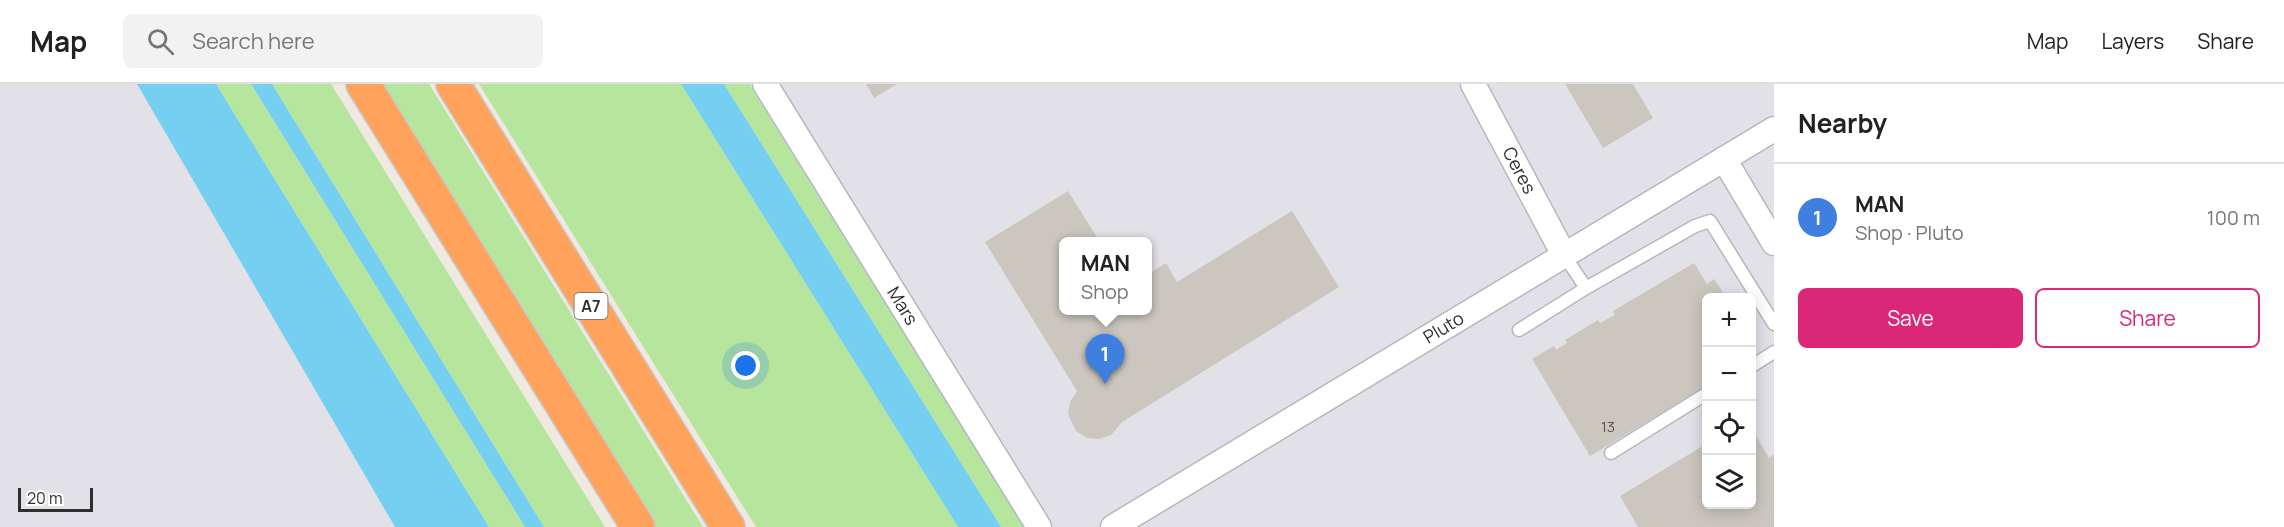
<!DOCTYPE html>
<html lang="en">
<head>
<meta charset="utf-8">
<style>
	body { margin:0; font-family:Manrope,sans-serif; background:#f2f2f2; color:#222 }
	.controls { position:absolute; right:18px; bottom:18px; display:grid; overflow:hidden; border-radius:9px; box-shadow:0 3px 15px #0003 }
	.controls button { width:54px; height:54px; display:grid; place-items:center; padding:0; border:0; border-bottom:2px solid #e0e0e0; background:#fff; color:#222; font:30px sans-serif }
	.scale { position:absolute; left:18px; bottom:15px; width:75px; box-sizing:border-box; padding-left:6px; border:3px solid #2e2e2e; border-top:0; font-size:16px; line-height:21px; white-space:nowrap; color:#2e2e2e; -webkit-text-stroke:4px #fff; paint-order:stroke }
	.you { position:absolute; left:746px; top:282px; width:21px; height:21px; margin:-15px; border:4px solid #fff; border-radius:50%; background:#1a73e8; box-shadow:0 0 0 9px #1a73e833 }
	.badge { display:grid; place-items:center; width:39px; height:39px; border-radius:50%; background:#db2777; color:#fff; font-size:20px; font-weight:700 }
	.pin { position:absolute; translate:-50% -50px; filter:drop-shadow(0 2px 3px #0008) }
	.pin::after { content:''; position:absolute; top:32px; width:21px; height:18px; background:inherit; clip-path:polygon(0 0,100% 0,50% 100%) }
	.popup { position:absolute; left:1059px; top:153px; width:93px; height:78px; box-sizing:border-box; display:grid; place-content:center; border-radius:9px; background:#fff; filter:drop-shadow(0 2px 4px #0005); font-size:20px; white-space:nowrap; color:#767676 }
	.popup b { font-size:22px; color:#222 }
	.popup::after { content:''; position:absolute; left:50%; top:100%; margin-left:-12px; border:12px solid transparent; border-top-color:#fff }
	.list { margin:0; padding:0; list-style:none }
	h2 { display:flex; justify-content:space-between; align-items:center; height:78px; margin:0; padding:0 24px; font-size:26px }
	h2 small { font-size:20px; font-weight:400; color:#767676 }
	.list li { display:grid; grid-template-columns:39px 1fr auto; gap:18px; align-items:center; box-sizing:border-box; height:108px; padding:0 24px; border-top:2px solid #e0e0e0 }
	.list b { display:block; font-size:22px; white-space:nowrap }
	.list p { margin:0; font-size:20px; white-space:nowrap; color:#767676 }
	.list em { font-size:20px; font-style:normal; color:#767676 }
	.actions { display:flex; gap:12px; padding:18px 24px }
	.actions a { flex:1; padding:14px 0; border:2px solid #db2777; border-radius:9px; text-align:center; font-size:21px; color:#db2777 }
	.actions .main { background:#db2777; color:#fff }
	.icon { flex:none; width:33px; height:33px; fill:none; stroke:currentColor; stroke-width:2; stroke-linecap:round; stroke-linejoin:round }
	.map { position:relative; flex:none; width:1774px; height:443px; overflow:hidden }
	header { display:flex; align-items:center; gap:36px; box-sizing:border-box; height:84px; padding:0 30px; background:#fff; border-bottom:2px solid #e0e0e0 }
	header strong { font-size:28px }
	nav { display:flex; gap:33px; margin-inline-start:auto; font-size:21px }
	.search { width:420px; height:54px; background:#f2f2f2; display:flex; align-items:center; gap:15px; box-sizing:border-box; padding:0 21px; border-radius:9px; color:#767676; font-size:22px }
	main { display:flex }
	aside { flex:1; background:#fff }
	.map>svg:first-child { display:block }
	.industrial { fill:#e3e1e8; fill-rule:evenodd }
	.green { fill:#b6e59e }
	.water { fill:#75cff0 }
	.building { fill:#cbc7bf }
	.lines { fill:none; stroke-linecap:round; stroke-linejoin:round }
	.service-casing { stroke:#b4b7c1; stroke-width:15 }
	.minor-casing { stroke:#b4b7c1; stroke-width:27 }
	.motorway-casing { stroke:#c9c9c9; stroke-width:36 }
	.service { stroke:#fff; stroke-width:12 }
	.minor { stroke:#fff; stroke-width:24 }
	.motorway { stroke:#ffa35c; stroke-width:33 }
	.labels { text-anchor:middle; stroke-width:4.5; stroke-linejoin:round; paint-order:stroke }
	.number-label { font-size:15px; fill:#555452 }
	.shield { fill:#fff; stroke:#6d6d6d; stroke-width:1.5 }
	.shield-label { font-size:16px; font-weight:bold; fill:#2e2e2e }
	.street-label { font-size:18px; fill:#2e2e2e; stroke:#fff }
</style>
</head>
<body>
<header>
<strong>Map</strong>
<div class="search"><svg class="icon" aria-label="search" viewBox="0 0 24 24"><circle cx="10" cy="10" r="6"/><path d="M15 15l6 6"/></svg>Search here</div>
<nav><a>Map</a><a>Layers</a><a>Share</a></nav>
</header>
<main>
<div class="map">
<svg width="1774" height="443" viewBox="0 0 1774 443">
	<rect width="100%" height="100%" fill="#efe9e1"/>
	<g class="industrial">
		<polygon points="0,0 137,0 395,443 0,443"/>
		<path d="M 704,0 L 1774,0 L 1774,443 L 979,443 ZM 1063,158 L 1147,158 L 1147,226 L 1063,226 ZM 1706,213 L 1752,213 L 1752,420 L 1706,420 Z"/>
	</g>
	<g class="green">
		<polygon points="216,0 251,0 525,443 489,443"/>
		<polygon points="272,0 331,0 605,443 544,443"/>
		<polygon points="379,0 429,0 703,443 654,443"/>
		<polygon points="479,0 681,0 958,443 756,443"/>
		<polygon points="724,0 749,0 1024,443 1001,443"/>
	</g>
	<g class="water">
		<polygon points="137,0 216,0 489,443 395,443"/>
		<polygon points="251,0 272,0 544,443 525,443"/>
		<polygon points="681,0 724,0 1001,443 958,443"/>
	</g>
	<g class="building">
		<polygon points="866,0 897,0 874,14"/>
		<polygon points="1565,0 1633,0 1653,34 1603,64"/>
		<polygon points="1068,107 1100,158 1063,158 1063,226 1147,226 1147,191 1166,179 1177,198 1292,127 1339,203 1122,338 1111,351 1099,355 1087,354 1076,347 1068,330 1070,318 1077,307 985,158"/>
		<polygon points="1694,179 1707,200 1714,195 1726,213 1706,213 1706,302 1590,372 1532,275 1554,262 1556,266 1567,259 1565,256 1598,236 1600,239 1615,231 1613,227"/>
		<polygon points="1752,345 1769,374 1774,370 1774,443 1638,443 1620,412 1706,360 1706,420 1752,420"/>
	</g>
	<g class="lines">
		<defs>
			<g id="service">
				<polyline points="1586,204 1695,142 1710,137 1774,240"/>
				<polyline points="1519,246 1586,204 1564,171"/>
				<polyline points="1752,282 1774,268"/>
				<polyline points="1611,369 1706,310"/>
			</g>
			<g id="minor">
				<path id="s1" d="M 765,0 L 1039,443"/>
				<path id="s2" d="M 1473,0 L 1564,171"/>
				<polyline points="1724,75 1774,159"/>
				<path id="s3" d="M 1113,443 L 1774,45"/>
			</g>
			<g id="motorway">
				<polyline points="363,0 638,443"/>
				<polyline points="453,0 728,443"/>
			</g>
		</defs>
		<use href="#service" class="service-casing"/>
		<use href="#minor" class="minor-casing"/>
		<use href="#motorway" class="motorway-casing"/>
		<use href="#service" class="service"/>
		<use href="#minor" class="minor"/>
		<use href="#motorway" class="motorway"/>
	</g>
	<g class="labels">
		<g class="number-label">
			<text x="1608" y="348">13</text>
		</g>
		<rect class="shield" x="574.5" y="209" width="33" height="26" rx="4.5"/>
		<g class="shield-label">
			<text x="591" y="228">A7</text>
		</g>
		<g class="street-label">
			<text dy="6" stroke="none"><textPath href="#s2" startOffset="98">Ceres</textPath></text>
			<text dy="6" stroke="none"><textPath href="#s1" startOffset="261">Mars</textPath></text>
			<text dy="6" stroke="none"><textPath href="#s3" startOffset="386">Pluto</textPath></text>
		</g>
	</g>
</svg>
<div class="controls">
<button>+</button>
<button>−</button>
<button><svg class="icon" aria-label="locate" viewBox="0 0 24 24"><circle cx="12" cy="12" r="6"/><path d="M12 2v4M12 18v4M2 12h4M18 12h4"/></svg></button>
<button><svg class="icon" aria-label="layers" viewBox="0 0 24 24"><path d="M12 4l9 5-9 5-9-5zM3 14l9 5 9-5"/></svg></button>
</div>
<div class="scale">20 m</div>
<div class="you"></div>
<div class="pin badge" style="left:1105px;top:300px;background:#3f7fe0">1</div>
<div class="popup"><b>MAN</b>Shop</div>
</div>
<aside>
<h2>Nearby<small></small></h2>
<ul class="list">
<li><span class="badge" style="background:#3f7fe0">1</span><div><b>MAN</b><p>Shop · Pluto</p></div><em>100 m</em></li>
</ul>
<div class="actions"><a class="main">Save</a><a>Share</a></div>
</aside>
</main>
</body>
</html>
